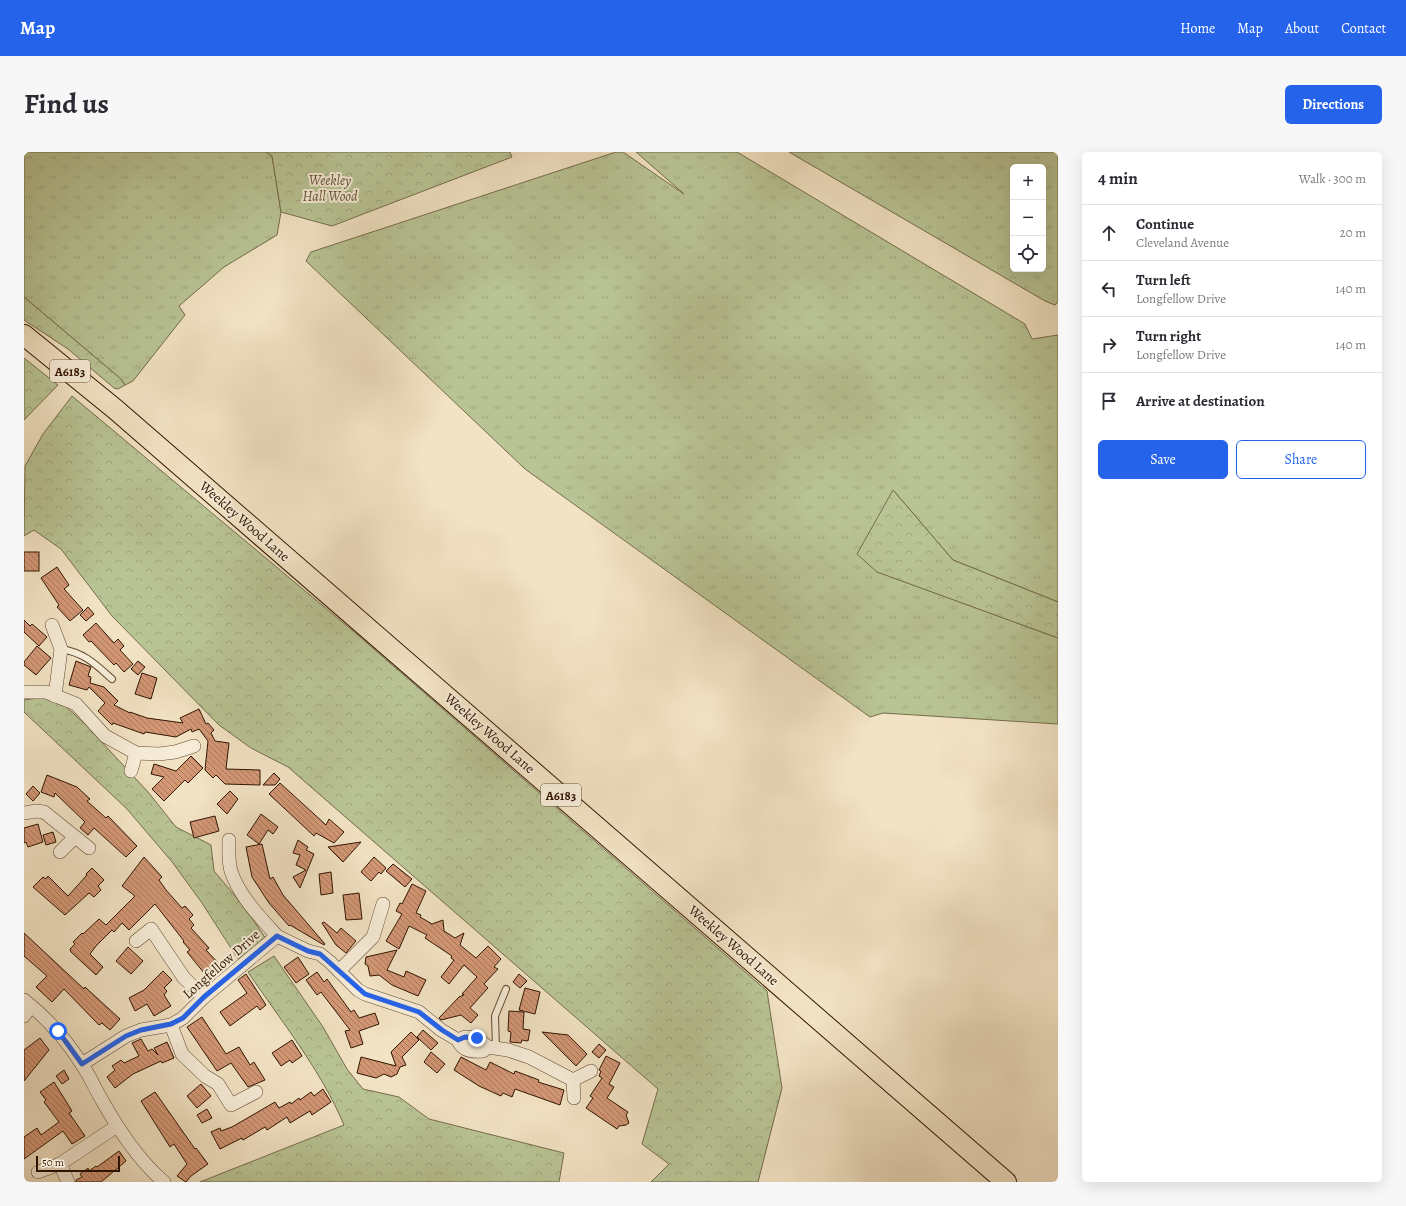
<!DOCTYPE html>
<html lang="en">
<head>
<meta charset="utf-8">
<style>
	body { margin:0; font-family:Alegreya,serif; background:#f7f7f7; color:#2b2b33 }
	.controls { position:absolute; right:12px; top:12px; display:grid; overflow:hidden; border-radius:6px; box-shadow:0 4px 16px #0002 }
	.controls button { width:36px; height:36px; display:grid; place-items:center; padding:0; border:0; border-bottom:1px solid #e1e1e2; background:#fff; color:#2b2b33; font:20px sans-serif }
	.scale { position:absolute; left:12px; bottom:10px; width:84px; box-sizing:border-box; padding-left:4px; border:2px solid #311400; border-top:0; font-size:11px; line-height:14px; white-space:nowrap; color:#311400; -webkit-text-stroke:3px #f7edd9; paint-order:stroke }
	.stop { position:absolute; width:12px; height:12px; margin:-9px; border:3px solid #2563eb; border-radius:50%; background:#fff }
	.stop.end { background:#2563eb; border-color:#fff; box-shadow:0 1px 4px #0008 }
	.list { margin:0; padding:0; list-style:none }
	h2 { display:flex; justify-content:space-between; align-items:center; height:52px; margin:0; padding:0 16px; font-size:17px }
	h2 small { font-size:13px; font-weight:400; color:#7c7c81 }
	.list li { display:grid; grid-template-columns:26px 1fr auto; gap:12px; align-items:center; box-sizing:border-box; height:56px; padding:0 16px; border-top:1px solid #e1e1e2 }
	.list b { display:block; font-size:15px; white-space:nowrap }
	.list p { margin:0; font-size:13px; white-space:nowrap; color:#7c7c81 }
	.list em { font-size:13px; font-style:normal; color:#7c7c81 }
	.actions { display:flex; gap:8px; padding:12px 16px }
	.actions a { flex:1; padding:9px 0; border:1px solid #2563eb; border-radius:6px; text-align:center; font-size:14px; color:#2563eb }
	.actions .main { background:#2563eb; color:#fff }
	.icon { flex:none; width:22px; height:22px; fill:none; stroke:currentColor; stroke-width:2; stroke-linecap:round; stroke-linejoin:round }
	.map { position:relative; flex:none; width:1034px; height:1030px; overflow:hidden; border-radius:6px }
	header { display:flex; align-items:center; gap:24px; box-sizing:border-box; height:56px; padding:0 20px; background:#2563eb; color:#fff }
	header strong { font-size:19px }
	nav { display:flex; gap:22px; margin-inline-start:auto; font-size:14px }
	.intro { display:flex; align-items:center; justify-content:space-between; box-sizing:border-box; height:96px; padding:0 24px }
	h1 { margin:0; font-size:28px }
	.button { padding:10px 18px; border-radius:6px; background:#2563eb; color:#fff; font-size:14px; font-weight:700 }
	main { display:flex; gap:24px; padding:0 24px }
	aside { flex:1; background:#fff; border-radius:6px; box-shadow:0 4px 16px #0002 }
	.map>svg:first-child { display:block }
	.grass { fill:url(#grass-tufts); stroke:#756c4a; fill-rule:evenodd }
	.forest { fill:url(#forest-crowns); stroke:#756c4a }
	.building { fill:url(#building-back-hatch); stroke:#311400 }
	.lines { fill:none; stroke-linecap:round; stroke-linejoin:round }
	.lane-casing { stroke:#614831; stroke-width:8 }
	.street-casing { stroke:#614831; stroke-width:14 }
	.primary-casing { stroke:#311400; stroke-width:22 }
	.lane { stroke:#f7edd9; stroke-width:6 }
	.street { stroke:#f7edd9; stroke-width:13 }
	.primary { stroke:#f2e3c4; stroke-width:20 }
	.route { stroke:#2563eb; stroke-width:5 }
	.labels { text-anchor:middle; stroke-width:4; stroke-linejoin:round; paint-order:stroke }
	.shield { fill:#f7edd9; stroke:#6c5541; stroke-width:1 }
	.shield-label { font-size:13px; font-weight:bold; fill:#311400 }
	.park-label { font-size:14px; font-style:italic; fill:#615234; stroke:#f7edd9 }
	.street-label { font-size:14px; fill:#311400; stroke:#f7edd9 }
</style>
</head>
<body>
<header>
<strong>Map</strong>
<nav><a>Home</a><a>Map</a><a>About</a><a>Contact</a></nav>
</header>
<div class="intro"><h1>Find us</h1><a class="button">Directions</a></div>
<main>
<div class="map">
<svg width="1034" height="1030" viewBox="0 0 1034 1030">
	<defs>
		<pattern id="grass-tufts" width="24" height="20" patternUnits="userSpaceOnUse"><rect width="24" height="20" fill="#b9c495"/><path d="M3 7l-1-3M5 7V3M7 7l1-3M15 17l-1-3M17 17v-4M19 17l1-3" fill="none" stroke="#a0a87f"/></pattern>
		<pattern id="forest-crowns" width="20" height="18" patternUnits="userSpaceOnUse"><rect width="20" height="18" fill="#b9c495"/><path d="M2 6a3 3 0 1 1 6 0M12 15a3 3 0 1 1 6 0" fill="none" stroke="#a0a87f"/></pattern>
		<pattern id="building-back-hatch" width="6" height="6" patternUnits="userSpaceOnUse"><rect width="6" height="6" fill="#d39776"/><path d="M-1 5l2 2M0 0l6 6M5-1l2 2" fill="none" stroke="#ac7a5e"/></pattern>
	</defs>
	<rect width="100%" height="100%" fill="#f2e3c4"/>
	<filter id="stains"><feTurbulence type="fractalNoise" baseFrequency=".005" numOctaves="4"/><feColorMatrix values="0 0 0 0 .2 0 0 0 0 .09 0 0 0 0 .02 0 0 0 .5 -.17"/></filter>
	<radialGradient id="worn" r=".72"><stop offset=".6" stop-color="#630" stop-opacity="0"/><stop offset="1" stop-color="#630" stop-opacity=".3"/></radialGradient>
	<g class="grass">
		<polygon points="0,0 242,0 248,4 257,60 253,83 200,115 155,154 161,163 109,229 101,233 97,227 0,145"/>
		<polygon points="592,0 599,0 660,42 612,0 713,0 1001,172 1008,187 1034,183 1034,450 929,408 869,338 854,420 1034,486 1034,572 859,561 846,565 501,317 282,109 287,100"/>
		<path d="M 765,0 L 1034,0 L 1034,150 L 1031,153 L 1021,149 ZM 989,15 L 1019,15 L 1019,117 L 989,117 Z"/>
	</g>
	<g class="forest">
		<polygon points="242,0 486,0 488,5 308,74 257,60 248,4"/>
		<polygon points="0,145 97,227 101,233 94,237 90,236 44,197 0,168"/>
		<polygon points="0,206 34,233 0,268"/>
		<polygon points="48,244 335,484 743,839 758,936 734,1030 627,1030 645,1012 618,992 634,937 264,615 227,596 195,573 88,464 37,397 10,378 0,384 1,314 19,282"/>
		<polygon points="869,338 929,408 1034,450 1034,486 853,420 833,402"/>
		<polygon points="14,546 25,546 40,553 62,573 124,640 152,675 187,693 190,719 222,757 242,787 214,807 178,751 149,711 103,657 0,560 0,548"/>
		<path d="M 250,804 L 299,875 L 323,917 L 339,937 L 375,945 L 405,967 L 540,1001 L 535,1030 L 176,1030 L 320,973 C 297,918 257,869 224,820 Z"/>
	</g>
	<g class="building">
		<rect x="0" y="400" width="15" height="19"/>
		<polygon points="33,415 45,433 40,437 59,458 46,469 33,455 35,453 17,426"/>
		<polygon points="64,455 70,462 62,469 56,463"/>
		<polygon points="0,468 6,474 8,472 23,485 15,494 0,480"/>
		<polygon points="72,471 90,491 94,487 100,494 96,498 109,512 100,520 92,511 90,513 67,489 65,490 59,483"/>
		<polygon points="13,494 27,506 12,523 0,513 0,510"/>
		<polygon points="52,509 67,515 64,524 67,525 66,531 80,535 94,549 90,553 106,561 106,560 123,566 159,571 156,566 175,557 182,572 184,571 190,578 187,581 191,589 205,591 202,617 236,618 236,633 201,632 192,623 189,626 181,618 184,589 175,577 168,580 167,577 152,585 121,580 120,582 89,571 88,573 74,559 81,551 65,535 63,538 45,533"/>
		<polygon points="114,509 121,515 114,523 107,517"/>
		<polygon points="118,521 133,526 127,547 111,542"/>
		<polygon points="167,604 179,616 164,631 161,628 140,649 128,637 140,625 127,622 130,612 152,619"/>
		<polygon points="250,621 256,627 251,633 239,633"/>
		<polygon points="23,623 53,635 66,647 63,649 82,666 84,664 113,694 102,705 70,676 64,683 56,676 61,670 31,641 30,645 17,640"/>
		<polygon points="256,631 302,673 305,667 320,680 310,691 292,681 290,684 245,642"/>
		<polygon points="9,634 16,641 9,649 2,642"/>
		<polygon points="206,639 214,647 203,662 193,652"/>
		<polygon points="237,662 254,675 249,682 244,678 235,692 223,683"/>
		<polygon points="191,664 195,679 170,686 166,670"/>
		<polygon points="14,672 19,690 4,695 2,690 0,691 0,676"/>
		<polygon points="29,680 32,690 22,693 19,683"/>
		<polygon points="274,688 284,695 282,698 290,702 276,736 269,725 282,718 272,713 276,703 269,701"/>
		<polygon points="337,690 319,710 304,695"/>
		<polygon points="238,692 246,727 249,725 259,743 301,792 300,793 266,773 265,774 245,751 228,725 222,695"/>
		<polygon points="120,705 138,725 135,728 142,738 158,756 161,754 169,763 165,767 170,773 167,776 185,796 182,798 198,815 185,827 163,800 166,798 159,790 160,789 131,752 105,778 98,771 90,780 88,778 72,794 66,802 79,815 72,823 47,800 46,797 51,792 49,790 58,781 59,782 75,767 82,773 111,744 98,734"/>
		<polygon points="350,705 362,716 357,722 355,720 347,729 337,720"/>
		<polygon points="369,712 388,727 381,735 362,719"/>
		<polygon points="68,716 80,728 74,734 77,738 70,745 65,741 41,763 9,735 19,725 22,727 24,724 44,744 63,723 62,722"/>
		<polygon points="307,720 309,741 297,743 295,722"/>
		<polygon points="388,732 402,739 392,761 397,763 396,765 408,772 419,768 420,779 431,786 440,781 436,793 452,806 464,794 477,807 470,815 474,817 460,832 464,836 446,856 454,863 447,871 437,863 417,868 415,866 435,845 440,843 438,842 453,825 440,813 425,832 417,825 430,808 427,806 428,804 401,786 403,783 385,774 375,797 362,789 378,762 372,759 376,751 378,752"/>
		<polygon points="335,741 338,767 322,768 319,743"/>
		<polygon points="300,770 313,781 317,776 332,789 322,801 312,793 298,771"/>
		<polygon points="0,781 60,837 61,835 96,867 86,878 78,871 75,873 40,837 28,850 12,835 23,824 0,804"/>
		<polygon points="104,795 119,809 107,822 92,809"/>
		<polygon points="373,798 363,818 380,825 382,819 402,828 394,844 368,833 355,823 346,824 344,814 341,812 342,805"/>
		<polygon points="274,805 285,822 272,831 260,815"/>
		<polygon points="139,819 148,828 140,836 143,839 140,843 147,854 130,864 123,852 111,859 105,846 120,838"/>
		<polygon points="293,820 300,830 303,827 327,860 330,858 335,866 351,861 355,872 335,879 339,892 327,896 321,879 326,878 297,840 293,843 282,828"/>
		<polygon points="222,822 242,853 236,858 233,854 206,874 196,860 223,841 214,828"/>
		<polygon points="495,822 503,829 496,836 489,830"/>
		<polygon points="501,836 516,840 511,862 495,858"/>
		<polygon points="485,859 500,860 499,877 506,878 504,889 498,888 497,891 486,890 487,880 484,879"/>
		<polygon points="178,865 202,902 215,895 226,913 230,910 241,928 224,935 207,911 193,919 163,875"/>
		<polygon points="399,878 414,891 407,898 393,885"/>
		<polygon points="387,880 395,888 378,905 382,913 376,915 373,922 367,925 360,922 352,926 333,921 337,905 372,914 367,900"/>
		<polygon points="518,880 544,883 563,902 552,914"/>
		<polygon points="16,886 25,898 0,929 0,898"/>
		<polygon points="117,887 124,899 128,897 134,903 130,896 143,890 150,906 138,911 137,909 109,922 91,936 83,925 91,918 88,914 97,908 100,911 115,904 108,891"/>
		<polygon points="268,888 278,904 268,911 266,908 257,914 248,901"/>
		<polygon points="575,892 582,898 575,906 568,900"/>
		<polygon points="407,900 421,912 413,921 400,910"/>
		<polygon points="582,904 596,911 585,932 590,935 583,946 604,960 602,963 605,971 602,973 595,974 593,977 562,956 569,946 566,944 578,926 575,924 577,919 575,918"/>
		<polygon points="437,905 462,918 466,910 490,922 491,919 515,928 514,930 540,938 536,953 491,937 488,945 479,941 477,944 455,934 430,918"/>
		<polygon points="40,918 45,927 38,932 32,924"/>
		<polygon points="30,930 48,959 45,961 61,984 48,992 39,979 0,1007 0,985 13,976 17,983 35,970 20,950 22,948 16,940"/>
		<polygon points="177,932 187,944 173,956 163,944"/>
		<polygon points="299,937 307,950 288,963 286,959 266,971 263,965 243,978 241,975 219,988 218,986 196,997 187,980 196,976 197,979 208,975 251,950 255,956 266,950 267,952 275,946 276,948 287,940 290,944"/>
		<polygon points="131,940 171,997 172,996 184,1012 167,1024 162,1030 153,1024 163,1012 150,992 146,995 117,949"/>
		<polygon points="183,957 188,966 178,971 173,963"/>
		<polygon points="95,999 102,1009 77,1030 52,1030 52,1028 58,1025 56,1022 64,1016 65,1019 72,1014 73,1015"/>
	</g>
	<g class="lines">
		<defs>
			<g id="lane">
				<path d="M 37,497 C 61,501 71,512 88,527"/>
				<polyline points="472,896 471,864 482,837"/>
			</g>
			<g id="street">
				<polyline points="28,473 37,497 31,544"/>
				<polyline points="0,540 22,540 52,552 81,584 112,601 135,602 151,600 170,594"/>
				<polyline points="107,619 112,601"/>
				<polyline points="0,661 12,659 20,660 65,696"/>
				<path d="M 205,688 C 205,698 204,709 207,719 C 215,744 236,765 253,784"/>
				<polyline points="36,700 50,686"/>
				<polyline points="112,789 127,777 160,826 180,845"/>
				<polyline points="315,819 349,785 359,752"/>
				<path d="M 0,848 C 23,866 41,886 57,911 C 64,921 69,932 75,943 C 92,974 113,1007 140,1030"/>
				<polyline points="0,864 7,854"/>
				<polyline points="147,873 158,902 181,924 194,932 207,953 232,940"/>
				<path d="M 434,888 C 438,899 449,900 459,899 L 464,895"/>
				<polyline points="58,912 102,884 117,878 147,873 159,866 180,845 253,784 284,799 296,802 306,810 334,838 341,842 395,860 417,878 434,888 441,885 453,886 464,895 484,898 505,905 549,928 567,919"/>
				<polyline points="549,928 550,946"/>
				<polyline points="14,1020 36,1012"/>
				<polyline points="44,1030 36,1012 93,974"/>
			</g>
			<polyline id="primary" points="0,183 91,257 982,1030"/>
		</defs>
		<use href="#lane" class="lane-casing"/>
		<use href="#street" class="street-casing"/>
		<use href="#primary" class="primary-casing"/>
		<use href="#lane" class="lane"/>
		<use href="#street" class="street"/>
		<use href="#primary" class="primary"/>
	</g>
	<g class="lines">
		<polyline class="route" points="34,879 58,912 102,884 117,878 147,872 159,866 180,845 253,784 284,799 296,802 341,842 395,860 418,878 434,888 441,885 453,886"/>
	</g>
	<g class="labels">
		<g class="shield">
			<rect x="26" y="208" width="40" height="22" rx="3"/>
			<rect x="517" y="632" width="40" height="22" rx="3"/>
		</g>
		<g class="shield-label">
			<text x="46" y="224">A6183</text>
			<text x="537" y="648">A6183</text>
		</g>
		<g class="park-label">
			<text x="306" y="33">Weekley<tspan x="306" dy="16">Hall Wood</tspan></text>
		</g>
		<g class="street-label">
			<text transform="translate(221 369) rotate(41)" y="5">Weekley Wood Lane</text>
			<text transform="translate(466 581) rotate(41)" y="5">Weekley Wood Lane</text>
			<text transform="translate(710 793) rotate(41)" y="5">Weekley Wood Lane</text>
			<text transform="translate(197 812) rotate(-41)" y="5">Longfellow Drive</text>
		</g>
	</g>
	<rect width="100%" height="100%" filter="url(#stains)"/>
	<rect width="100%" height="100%" fill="url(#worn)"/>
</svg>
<div class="controls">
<button>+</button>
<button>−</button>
<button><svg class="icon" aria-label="locate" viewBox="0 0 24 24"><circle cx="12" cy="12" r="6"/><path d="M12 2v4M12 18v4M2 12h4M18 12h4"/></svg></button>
</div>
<div class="scale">50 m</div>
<div class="stop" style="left:34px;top:879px"></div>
<div class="stop end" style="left:453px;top:886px"></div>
</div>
<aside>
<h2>4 min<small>Walk · 300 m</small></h2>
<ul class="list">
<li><svg class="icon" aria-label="ahead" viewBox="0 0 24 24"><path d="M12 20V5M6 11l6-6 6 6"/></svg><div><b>Continue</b><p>Cleveland Avenue</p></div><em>20 m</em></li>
<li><svg class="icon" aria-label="left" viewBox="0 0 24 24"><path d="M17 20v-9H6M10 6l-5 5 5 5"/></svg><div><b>Turn left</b><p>Longfellow Drive</p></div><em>140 m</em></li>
<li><svg class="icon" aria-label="right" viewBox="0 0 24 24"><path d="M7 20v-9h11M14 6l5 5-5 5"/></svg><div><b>Turn right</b><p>Longfellow Drive</p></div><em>140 m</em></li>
<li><svg class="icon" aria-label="arrive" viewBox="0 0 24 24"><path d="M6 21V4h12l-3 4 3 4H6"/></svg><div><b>Arrive at destination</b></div></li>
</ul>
<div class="actions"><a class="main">Save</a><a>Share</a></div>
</aside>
</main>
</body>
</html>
